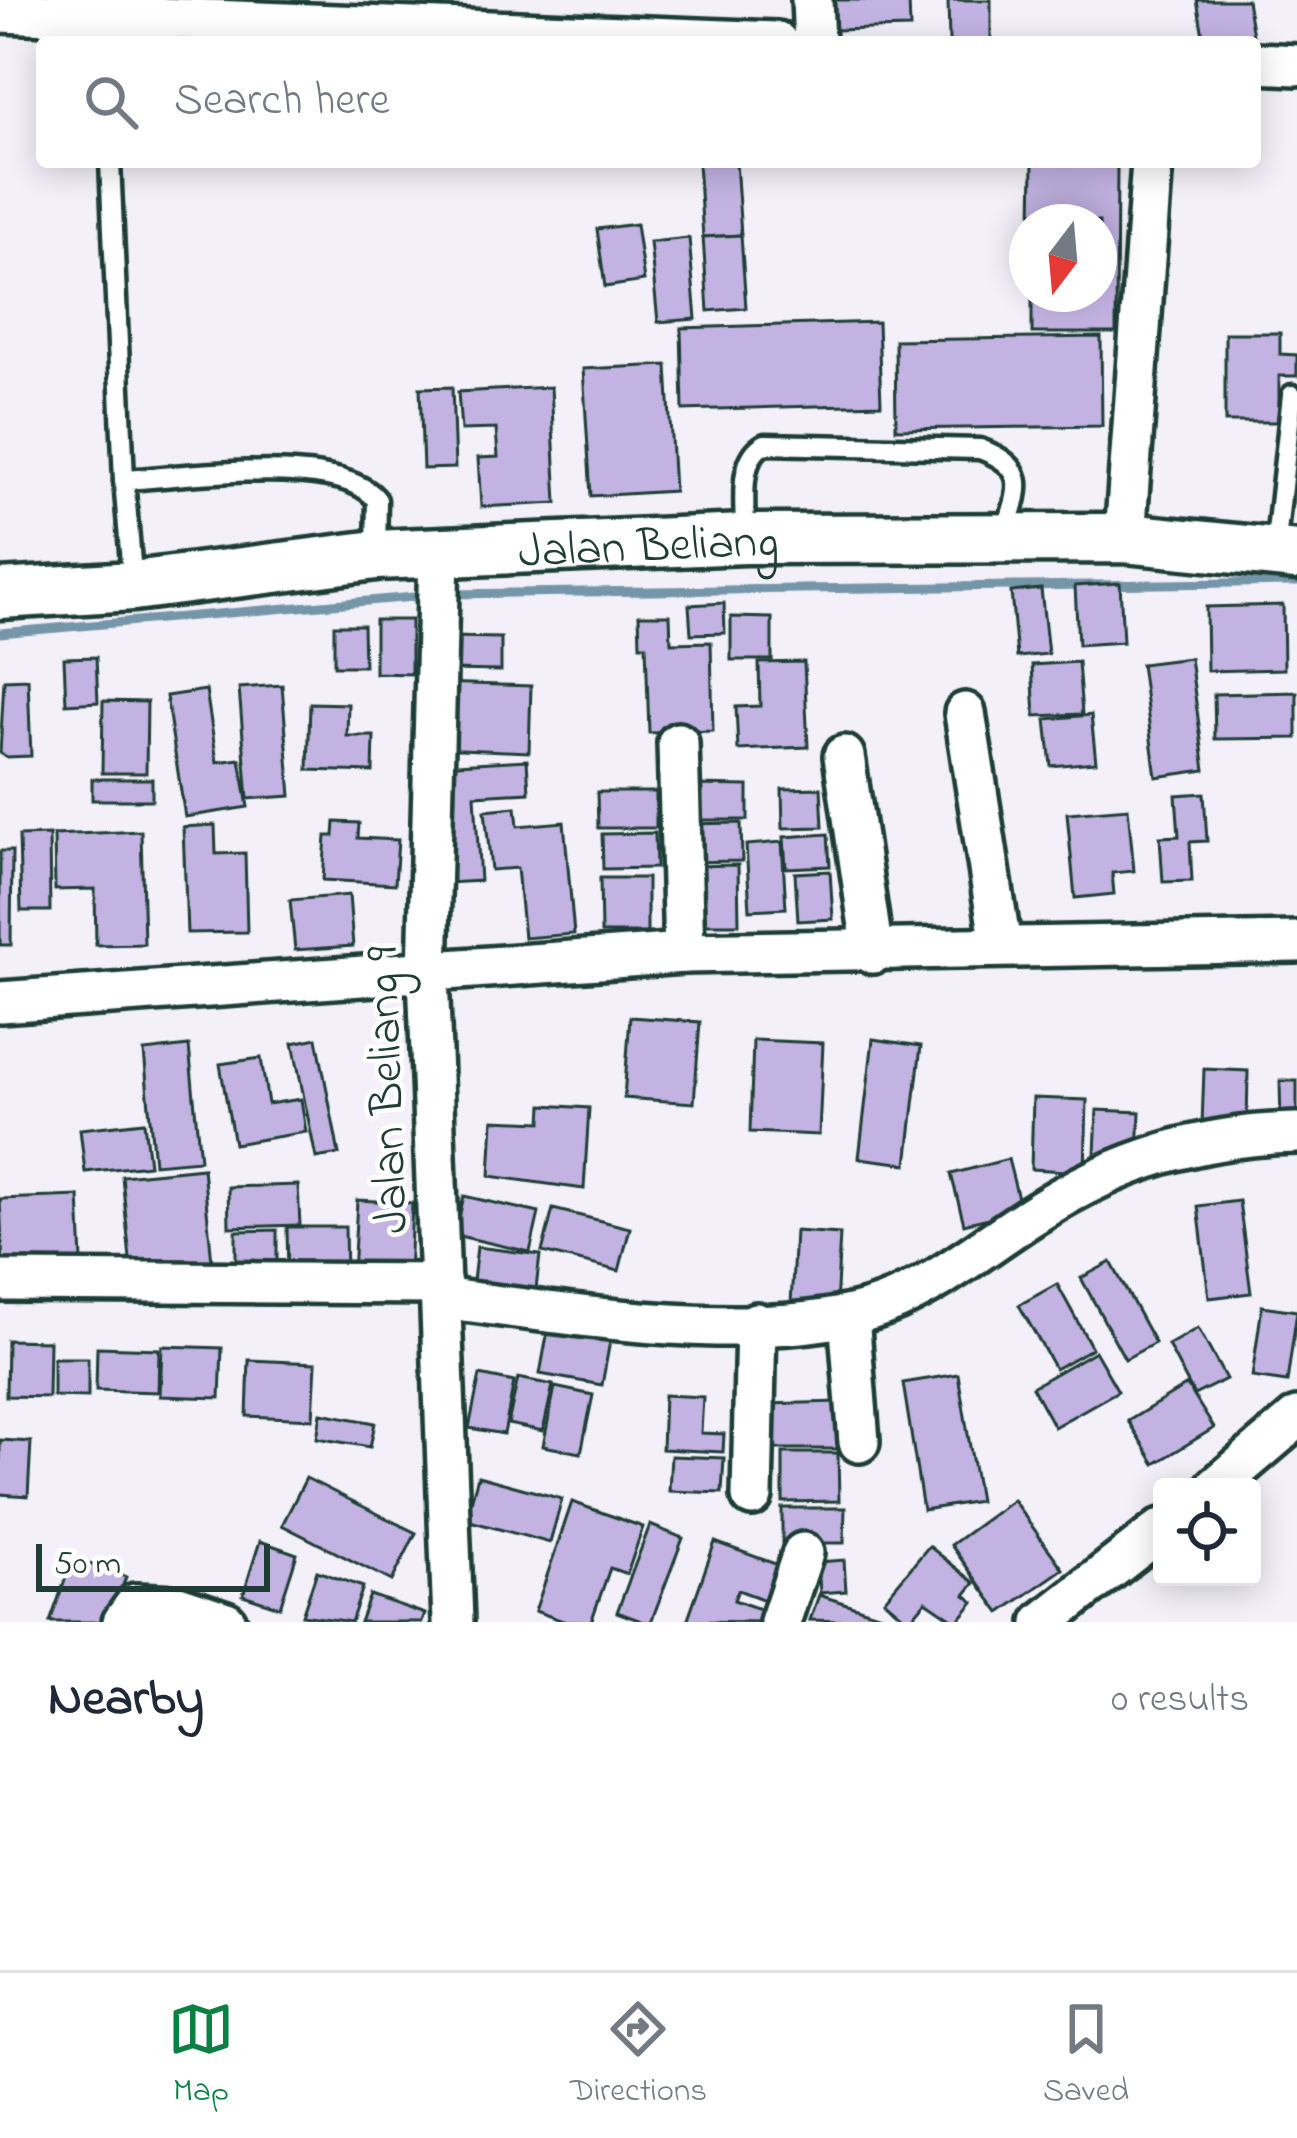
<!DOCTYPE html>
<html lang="en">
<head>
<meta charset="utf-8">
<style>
	body { margin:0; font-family:"Indie Flower",sans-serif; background:#f2f2f3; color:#1f2937 }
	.controls { position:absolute; right:36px; bottom:36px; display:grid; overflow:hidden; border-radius:12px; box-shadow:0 6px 30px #0003 }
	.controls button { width:108px; height:108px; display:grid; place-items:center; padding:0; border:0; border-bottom:3px solid #e0e1e3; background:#fff; color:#1f2937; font:60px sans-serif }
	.compass { position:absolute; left:1009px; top:204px; width:108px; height:108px; border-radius:50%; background:#fff; box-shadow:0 6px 30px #0003; rotate:196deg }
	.scale { position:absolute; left:36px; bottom:30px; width:234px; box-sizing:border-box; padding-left:12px; border:6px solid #1f3d34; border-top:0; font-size:33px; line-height:42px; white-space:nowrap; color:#1f3d34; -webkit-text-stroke:9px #fff; paint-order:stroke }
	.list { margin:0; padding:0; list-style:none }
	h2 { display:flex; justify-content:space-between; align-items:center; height:156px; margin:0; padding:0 48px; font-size:51px }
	h2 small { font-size:39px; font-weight:400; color:#747a83 }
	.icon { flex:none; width:66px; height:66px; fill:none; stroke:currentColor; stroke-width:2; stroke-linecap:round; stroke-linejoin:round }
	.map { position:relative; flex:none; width:1297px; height:1622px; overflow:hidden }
	.search { position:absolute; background:#fff; box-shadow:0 6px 30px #0003; left:36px; right:36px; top:36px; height:132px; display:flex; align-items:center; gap:30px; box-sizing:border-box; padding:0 42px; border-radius:12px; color:#747a83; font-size:45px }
	.sheet { height:348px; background:#fff }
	nav { display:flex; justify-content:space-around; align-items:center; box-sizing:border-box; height:168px; border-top:3px solid #e0e1e3; background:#fff; font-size:33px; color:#747a83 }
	nav a { display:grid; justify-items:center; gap:6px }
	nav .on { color:#0b8043 }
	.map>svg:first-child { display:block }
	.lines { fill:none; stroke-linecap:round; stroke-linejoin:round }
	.stream { stroke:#7596a9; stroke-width:9 }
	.building { fill:#c3b3e3; stroke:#1f3d34; stroke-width:3 }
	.service-casing { stroke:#1f3d34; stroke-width:27 }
	.minor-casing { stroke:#1f3d34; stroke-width:48 }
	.tertiary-casing { stroke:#1f3d34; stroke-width:57 }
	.service { stroke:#fff; stroke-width:18 }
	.minor { stroke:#fff; stroke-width:39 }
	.tertiary { stroke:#fff; stroke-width:48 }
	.labels { text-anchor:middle; stroke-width:9; stroke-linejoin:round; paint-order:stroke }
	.street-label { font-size:48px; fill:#1f3d34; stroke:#fff }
</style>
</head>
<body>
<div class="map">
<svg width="1297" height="1622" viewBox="0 0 1297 1622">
	<rect width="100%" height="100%" fill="#f3f0f9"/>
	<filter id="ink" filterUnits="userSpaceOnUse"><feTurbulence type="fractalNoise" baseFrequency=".00833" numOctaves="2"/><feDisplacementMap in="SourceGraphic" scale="24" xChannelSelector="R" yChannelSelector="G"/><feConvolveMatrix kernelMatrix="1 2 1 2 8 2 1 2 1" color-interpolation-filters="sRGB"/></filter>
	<g filter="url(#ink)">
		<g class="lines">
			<g class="stream">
				<polyline points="1177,519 1297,531"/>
				<polyline points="448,594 1297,582"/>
				<polyline points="0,633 425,596"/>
			</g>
		</g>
		<g class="building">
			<polygon points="835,0 909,0 910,28 835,30"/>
			<polygon points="948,0 991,0 991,42 949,42"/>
			<polygon points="1197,0 1247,0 1254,42 1204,42"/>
			<polygon points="736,162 741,235 703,237 698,163"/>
			<polygon points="1033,162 1117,162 1116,333 1032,333 1032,294 1099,294 1099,222 1032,222"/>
			<polygon points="636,224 644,281 605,287 597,229"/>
			<polygon points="741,235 746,308 708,311 703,237"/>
			<polygon points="689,238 696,319 658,322 650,242"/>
			<polygon points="878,322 881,404 683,410 681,328"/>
			<polygon points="1225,333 1280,333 1280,354 1297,355 1297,376 1279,376 1279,422 1225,422"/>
			<polygon points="1101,337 1102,426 896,429 895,340"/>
			<polygon points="667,365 674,491 591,496 583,369"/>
			<polygon points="452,387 455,468 423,469 420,388"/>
			<polygon points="551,387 557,503 481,507 478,458 498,457 496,429 461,430 458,392"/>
			<polygon points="1120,583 1123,642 1078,645 1075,586"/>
			<polygon points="1041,589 1048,654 1017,657 1011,592"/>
			<polygon points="724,603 725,633 691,634 689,605"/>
			<polygon points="1283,605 1284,669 1207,671 1206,607"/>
			<polygon points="639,615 670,615 671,643 711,642 713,731 649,733 646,645 640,645"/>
			<polygon points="731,617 772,618 772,660 731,660"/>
			<polygon points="375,620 411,620 411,674 375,673"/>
			<polygon points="334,625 363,625 364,666 334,666"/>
			<polygon points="448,637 501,638 501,671 448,670"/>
			<polygon points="96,657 98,702 66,704 64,658"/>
			<polygon points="1190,658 1205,770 1156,777 1141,664"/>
			<polygon points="804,662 808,747 738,750 736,707 760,706 759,663"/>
			<polygon points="1078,662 1082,714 1035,716 1032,665"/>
			<polygon points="28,679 31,756 7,757 0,753 4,680"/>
			<polygon points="439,683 531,686 529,752 437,748"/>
			<polygon points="282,685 291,796 248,799 239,688"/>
			<polygon points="206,690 217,762 240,759 248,807 185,817 166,696"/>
			<polygon points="1297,692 1297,738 1215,739 1214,694"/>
			<polygon points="103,701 147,702 146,773 102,773"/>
			<polygon points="310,703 348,704 347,736 374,736 373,772 308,770"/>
			<polygon points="1091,715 1096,762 1051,766 1046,719"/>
			<polygon points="527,760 529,792 475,795 480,881 447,883 440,765"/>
			<rect x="92" y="779" width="60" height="21"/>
			<polygon points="692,785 748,786 748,820 692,820"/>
			<polygon points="821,788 823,827 783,828 782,789"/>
			<polygon points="597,792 656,792 656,828 598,828"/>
			<polygon points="1204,793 1207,841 1190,842 1192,881 1163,882 1160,837 1179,836 1176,795"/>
			<polygon points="516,807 518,826 564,822 574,934 524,938 517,868 491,870 485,810"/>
			<polygon points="1128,808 1134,871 1112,873 1114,894 1075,898 1067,813"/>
			<polygon points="335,822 359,823 358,838 398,840 395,884 323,880 326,836 334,836"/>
			<polygon points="741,823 742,861 685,862 684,824"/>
			<polygon points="215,825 216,854 245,853 247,932 187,933 183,827"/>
			<polygon points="141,831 144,944 96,945 95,889 55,890 54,835"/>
			<polygon points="655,833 656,868 603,869 602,834"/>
			<polygon points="828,834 830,866 786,868 784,837"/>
			<polygon points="49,835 50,911 21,911 19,836"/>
			<polygon points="782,842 786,908 750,910 746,845"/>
			<polygon points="0,851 12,851 11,945 0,945"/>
			<polygon points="738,865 739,924 692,924 691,866"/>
			<polygon points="830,871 833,919 798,921 795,873"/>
			<polygon points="600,878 647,878 647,933 601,933"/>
			<polygon points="349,895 353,946 295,950 290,900"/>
			<polygon points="630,1017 700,1022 694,1103 624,1098"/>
			<polygon points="317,1038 339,1154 316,1158 293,1043"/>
			<polygon points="873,1039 921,1046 907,1164 859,1158"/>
			<polygon points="753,1040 823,1043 819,1135 750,1132"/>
			<polygon points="189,1046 200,1160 154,1164 144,1051"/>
			<polygon points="261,1058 268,1104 301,1099 306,1132 234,1144 220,1064"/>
			<polygon points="1204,1069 1248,1071 1247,1127 1202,1125"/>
			<polygon points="1280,1081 1297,1081 1297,1123 1281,1123"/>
			<polygon points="1033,1098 1087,1100 1085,1172 1031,1169"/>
			<polygon points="543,1105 589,1108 584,1189 490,1176 493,1120 542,1122"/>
			<polygon points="1097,1110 1140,1112 1138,1155 1095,1154"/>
			<polygon points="144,1122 149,1165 85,1172 80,1129"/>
			<polygon points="1008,1159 1021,1210 964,1224 951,1174"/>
			<polygon points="203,1168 212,1262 131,1270 122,1176"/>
			<polygon points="298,1185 300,1225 229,1227 228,1187"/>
			<polygon points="79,1196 82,1261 3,1265 0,1199"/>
			<polygon points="464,1196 539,1213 530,1252 455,1235"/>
			<polygon points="357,1200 412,1203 409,1278 353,1275"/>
			<polygon points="1239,1201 1251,1293 1209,1298 1198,1206"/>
			<polygon points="553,1209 630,1228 619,1271 542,1252"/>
			<polygon points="287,1227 345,1227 346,1275 288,1276"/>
			<polygon points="277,1230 277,1276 236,1277 236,1231"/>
			<polygon points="795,1231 840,1234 836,1307 791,1304"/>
			<polygon points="477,1247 540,1255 534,1306 471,1298"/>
			<polygon points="1111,1262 1155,1343 1125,1359 1081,1278"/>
			<polygon points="1057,1284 1092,1348 1055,1369 1019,1305"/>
			<polygon points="1262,1306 1297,1311 1287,1382 1252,1377"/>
			<polygon points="550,1319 612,1330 602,1385 540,1374"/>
			<polygon points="1198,1328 1226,1379 1194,1395 1168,1345"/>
			<polygon points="7,1340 49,1341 48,1397 6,1396"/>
			<polygon points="162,1346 222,1348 220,1398 160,1396"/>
			<polygon points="97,1347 159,1349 158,1392 96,1390"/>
			<polygon points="1095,1351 1118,1391 1054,1427 1032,1387"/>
			<polygon points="53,1358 88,1358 88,1397 53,1396"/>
			<polygon points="249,1360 316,1363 313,1419 247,1416"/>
			<polygon points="958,1374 979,1501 923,1510 903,1383"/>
			<polygon points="480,1375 514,1382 504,1434 469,1428"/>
			<polygon points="518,1378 553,1385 543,1431 508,1424"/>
			<polygon points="1187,1385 1214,1428 1155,1464 1128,1421"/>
			<polygon points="555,1387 593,1395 581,1453 543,1446"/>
			<polygon points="664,1395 703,1397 701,1433 724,1434 723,1452 662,1449"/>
			<polygon points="840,1402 841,1449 766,1449 765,1404"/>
			<polygon points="321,1413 375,1423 370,1447 317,1438"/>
			<polygon points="0,1440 31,1442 28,1496 0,1494"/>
			<polygon points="783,1453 838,1453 839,1501 783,1502"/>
			<polygon points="671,1456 724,1458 722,1493 669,1491"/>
			<polygon points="478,1476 562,1499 550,1543 466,1520"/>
			<polygon points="306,1478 416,1533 392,1581 282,1525"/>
			<polygon points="1013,1500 1063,1569 1000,1613 951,1545"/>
			<polygon points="572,1502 643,1527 627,1574 610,1568 591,1622 566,1622 535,1611"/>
			<polygon points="782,1508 845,1508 844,1543 782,1543"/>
			<polygon points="650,1525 683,1538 651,1622 644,1622 617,1612"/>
			<polygon points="260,1541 297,1554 280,1607 243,1595"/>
			<polygon points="715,1542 789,1569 776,1604 738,1590 734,1600 771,1613 768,1622 687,1621"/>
			<polygon points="929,1546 975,1583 965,1595 974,1602 957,1622 926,1601 909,1621 884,1600"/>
			<polygon points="73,1558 126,1577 109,1622 50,1622"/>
			<polygon points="844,1560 846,1591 820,1593 818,1562"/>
			<polygon points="317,1571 363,1587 351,1622 302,1615"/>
			<polygon points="370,1595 425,1614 422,1622 360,1622"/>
			<polygon points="819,1595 881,1615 878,1622 810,1620"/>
		</g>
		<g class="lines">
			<defs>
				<g id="service">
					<polyline points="110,162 124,480"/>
					<path d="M 745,537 C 746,508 736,459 765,444 L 980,449 C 1033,468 1018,492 1004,536"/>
					<polyline points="1275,551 1292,395"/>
					<path d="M 133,586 L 124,480 C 181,477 341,453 377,500 L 376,550"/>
				</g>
				<g id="minor">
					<polyline points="812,0 814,42"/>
					<polyline points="0,12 777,42"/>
					<polyline points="1255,63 1297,65"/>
					<polyline points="1125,538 1152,162"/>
					<polyline points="439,554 428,974 453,1622"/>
					<polyline points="965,713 1001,946"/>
					<polyline points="678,743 684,953"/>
					<polyline points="844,756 873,953"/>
					<polyline points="0,1002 684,953 1297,942"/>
					<polyline points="0,1281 441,1284"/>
					<path d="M 440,1298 C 562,1313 768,1349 884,1305 C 942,1283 987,1243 1039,1211 C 1119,1160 1202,1135 1297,1133"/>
					<polyline points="849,1316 859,1442"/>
					<polyline points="1216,1487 1297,1418"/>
					<polyline points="752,1496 756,1323"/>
					<polyline points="123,1622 136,1604 178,1606 226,1622"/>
					<polyline points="780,1622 803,1553"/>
					<polyline points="1043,1622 1162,1529"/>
				</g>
				<g id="tertiary">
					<path id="s1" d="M 0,594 L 133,586 L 376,555 L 745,539 L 1125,538 L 1297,555"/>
				</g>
			</defs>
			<use href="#service" class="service-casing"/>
			<use href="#minor" class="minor-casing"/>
			<use href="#tertiary" class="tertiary-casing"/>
			<use href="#service" class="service"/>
			<use href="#minor" class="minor"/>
			<use href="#tertiary" class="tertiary"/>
		</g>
	</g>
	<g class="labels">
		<g class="street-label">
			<text dy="17" stroke="none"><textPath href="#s1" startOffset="651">Jalan Beliang</textPath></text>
			<text transform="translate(384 1090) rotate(-92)" y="17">Jalan Beliang 9</text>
		</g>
	</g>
</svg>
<div class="controls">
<button><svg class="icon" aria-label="locate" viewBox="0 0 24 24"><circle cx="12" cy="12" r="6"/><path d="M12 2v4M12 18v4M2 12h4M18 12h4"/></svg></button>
</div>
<svg class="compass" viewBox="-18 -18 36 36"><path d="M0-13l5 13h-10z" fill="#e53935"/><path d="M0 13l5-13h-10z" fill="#747a83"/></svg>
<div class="scale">50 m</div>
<div class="search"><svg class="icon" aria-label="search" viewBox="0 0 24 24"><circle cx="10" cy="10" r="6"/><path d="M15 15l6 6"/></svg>Search here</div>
</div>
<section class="sheet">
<h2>Nearby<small>0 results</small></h2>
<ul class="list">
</ul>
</section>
<nav>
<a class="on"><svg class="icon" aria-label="map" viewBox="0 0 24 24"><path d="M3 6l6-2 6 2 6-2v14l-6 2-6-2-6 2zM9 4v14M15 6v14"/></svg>Map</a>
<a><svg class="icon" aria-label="directions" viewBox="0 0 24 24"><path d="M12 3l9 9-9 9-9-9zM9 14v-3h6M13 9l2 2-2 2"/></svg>Directions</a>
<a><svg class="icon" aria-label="saved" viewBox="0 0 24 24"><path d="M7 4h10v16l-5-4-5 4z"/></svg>Saved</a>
</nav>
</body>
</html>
